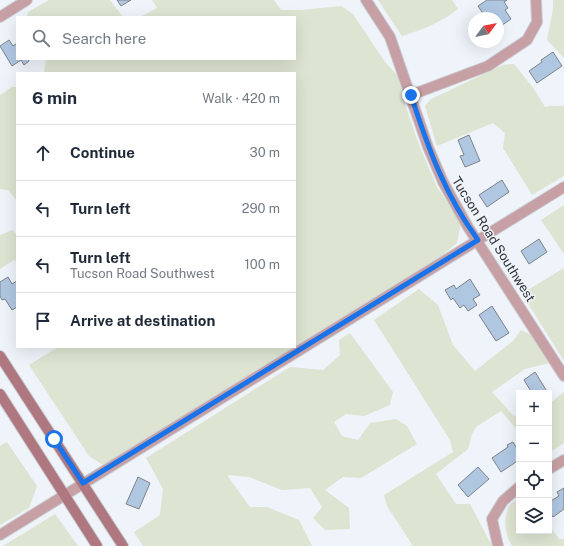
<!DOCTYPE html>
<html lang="en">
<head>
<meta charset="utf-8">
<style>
	body { margin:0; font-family:"Public Sans",sans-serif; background:#f6f6f7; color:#1f2937 }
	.controls { position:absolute; right:12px; bottom:12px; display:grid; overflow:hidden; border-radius:0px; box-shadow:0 4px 16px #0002 }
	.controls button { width:36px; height:36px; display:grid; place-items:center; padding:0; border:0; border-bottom:1px solid #e0e1e3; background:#fff; color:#1f2937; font:20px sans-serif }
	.compass { position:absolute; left:468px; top:12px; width:36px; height:36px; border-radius:50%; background:#fff; box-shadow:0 4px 16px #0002; rotate:58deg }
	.stop { position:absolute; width:12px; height:12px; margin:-9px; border:3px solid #1a73e8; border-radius:50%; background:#fff }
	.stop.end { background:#1a73e8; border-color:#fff; box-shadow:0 1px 4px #0008 }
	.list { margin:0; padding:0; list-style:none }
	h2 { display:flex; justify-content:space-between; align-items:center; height:52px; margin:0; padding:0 16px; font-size:17px }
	h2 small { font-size:13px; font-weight:400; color:#747a83 }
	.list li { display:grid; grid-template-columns:26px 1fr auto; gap:12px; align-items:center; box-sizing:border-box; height:56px; padding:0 16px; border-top:1px solid #e0e1e3 }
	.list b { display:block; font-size:15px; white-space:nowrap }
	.list p { margin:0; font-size:13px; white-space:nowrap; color:#747a83 }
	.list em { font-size:13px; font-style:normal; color:#747a83 }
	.icon { flex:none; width:22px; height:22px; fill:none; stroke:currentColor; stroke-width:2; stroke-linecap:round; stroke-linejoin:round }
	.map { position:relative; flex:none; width:564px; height:546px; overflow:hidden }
	.search { position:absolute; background:#fff; box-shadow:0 4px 16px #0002; left:16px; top:16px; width:280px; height:44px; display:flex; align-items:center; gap:10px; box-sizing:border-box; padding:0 14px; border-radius:0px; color:#747a83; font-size:15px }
	.panel { position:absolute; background:#fff; box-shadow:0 4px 16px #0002; left:16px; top:72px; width:280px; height:276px; border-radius:0px }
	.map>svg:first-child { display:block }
	.green { fill:#dde4d1 }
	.building { fill:#b0c7e2; stroke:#7f8389 }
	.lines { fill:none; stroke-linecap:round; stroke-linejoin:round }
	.street-casing { stroke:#ccd1d6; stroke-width:12 }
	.secondary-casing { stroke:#ccd1d6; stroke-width:12 }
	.street { stroke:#c7a0a5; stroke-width:10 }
	.secondary { stroke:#af777f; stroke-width:10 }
	.route { stroke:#1a73e8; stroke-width:5 }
	.labels { text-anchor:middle; stroke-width:3; stroke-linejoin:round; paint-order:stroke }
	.street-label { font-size:13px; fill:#303234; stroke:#eef4fa }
</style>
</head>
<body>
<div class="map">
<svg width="564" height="546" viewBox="0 0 564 546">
	<rect width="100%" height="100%" fill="#eef4fa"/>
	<g class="green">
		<polygon points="49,0 110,0 123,17 27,17 28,12"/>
		<polygon points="152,0 274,0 281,10 300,10 341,6 353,14 385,62 398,76 406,107 419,145 437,187 461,223 457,243 437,259 295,346 295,73 44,73 46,59 295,59 295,17 140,17 157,8"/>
		<path d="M 378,0 L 452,0 L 458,9 C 440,23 424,29 402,36 Z"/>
		<polygon points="553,0 564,0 564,58 547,40 553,9"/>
		<polygon points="514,64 534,89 545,107 550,106 564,106 564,176 532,195 503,148 505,133 493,123 437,146 425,106 431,99 503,65"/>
		<polygon points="12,87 17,87 17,201 8,190 0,189 0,95"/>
		<polygon points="564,205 564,254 541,220"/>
		<polygon points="13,230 17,235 17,261 14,260 0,269 0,235"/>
		<polygon points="564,268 564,361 529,305 526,291"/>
		<polygon points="419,289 438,305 453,345 475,371 513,341 521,330 532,335 549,363 525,369 492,392 514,416 519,415 519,432 501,411 476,427 472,434 468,449 436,474 456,504 470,504 492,546 413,546 387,506 384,495 453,452 450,440 374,320"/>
		<polygon points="350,333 393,392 390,405 364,416 346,414 334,422 342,436 358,440 370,423 396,419 407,426 417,444 361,478 343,477 325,490 349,508 350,529 325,530 313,518 322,507 310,488 282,490 249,477 227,475 250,507 267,507 299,520 312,546 143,546 134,532 160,515 163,489 146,458 290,367 323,370 340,355 339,340"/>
		<polygon points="58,347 294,347 103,465 89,456 29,365"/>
		<polygon points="564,392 564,443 549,453 549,404"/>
		<polygon points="7,442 37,486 29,508 0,525 0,446"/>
		<path d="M 519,497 L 519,531 L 549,531 L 549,525 L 559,539 L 564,539 L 564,546 L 512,546 C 505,535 503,518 509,506 C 511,503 516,500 519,497 Z"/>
		<polygon points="55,514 78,546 3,546"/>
	</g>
	<g class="building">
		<polygon points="117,0 131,0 121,6"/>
		<polygon points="487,0 507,0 504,2 508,8 505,10 511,19 498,28 498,18 486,18 478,6"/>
		<polygon points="9,40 13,46 17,43 17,59 28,59 29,61 24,65 21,60 12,66 0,46"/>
		<polygon points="553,52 562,66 537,83 529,71 542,62 541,60"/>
		<polygon points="469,135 480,161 465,167 460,156 464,155 458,140"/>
		<polygon points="502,180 509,192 487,207 479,195"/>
		<polygon points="539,239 547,252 529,264 521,251"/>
		<polygon points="8,277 12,284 17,281 17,307 12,310 5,299 2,300 0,296 0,282"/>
		<polygon points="470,279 480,295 473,299 477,305 468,311 464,305 460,308 453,298 451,300 445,290 454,285 456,289"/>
		<polygon points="492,306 509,333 496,341 479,315"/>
		<polygon points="535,372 548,393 532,393 524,380"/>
		<polygon points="513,442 519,452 519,460 501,472 492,458 508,447 507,445"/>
		<polygon points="478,467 489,479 468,497 458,485"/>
		<polygon points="138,477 150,483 139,509 126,504"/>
		<polygon points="564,488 564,509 553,517 549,511 549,502 559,496 557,492"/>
	</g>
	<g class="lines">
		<defs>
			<g id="street">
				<polyline points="366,0 390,37 428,147 443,182 468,227 564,376"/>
				<polyline points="0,17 27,0"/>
				<polyline points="411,95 488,66 527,40 537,22 536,0"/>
				<polyline points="549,469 564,460"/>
				<polyline points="0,535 564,187"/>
				<polyline points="498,546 492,519 503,501 519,487"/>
			</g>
			<g id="secondary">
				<polyline points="0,356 123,546"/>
				<polyline points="0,394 97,546"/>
			</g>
		</defs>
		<use href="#street" class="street-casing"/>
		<use href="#secondary" class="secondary-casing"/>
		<use href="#street" class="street"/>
		<use href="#secondary" class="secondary"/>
	</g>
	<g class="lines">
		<path class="route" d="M 54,439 L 83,483 L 478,240 C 445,195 428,148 411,95"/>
	</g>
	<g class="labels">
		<g class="street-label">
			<text transform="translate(494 239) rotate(58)" y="5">Tucson Road Southwest</text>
		</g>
	</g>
</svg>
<div class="controls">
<button>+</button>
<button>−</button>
<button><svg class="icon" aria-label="locate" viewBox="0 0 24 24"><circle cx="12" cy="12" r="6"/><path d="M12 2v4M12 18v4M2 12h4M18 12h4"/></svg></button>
<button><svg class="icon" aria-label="layers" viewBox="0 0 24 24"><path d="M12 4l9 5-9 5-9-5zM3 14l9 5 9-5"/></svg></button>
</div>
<svg class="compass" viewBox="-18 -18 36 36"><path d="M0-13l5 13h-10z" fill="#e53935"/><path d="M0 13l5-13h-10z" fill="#747a83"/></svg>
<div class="stop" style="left:54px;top:439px"></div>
<div class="stop end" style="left:411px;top:95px"></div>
<div class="search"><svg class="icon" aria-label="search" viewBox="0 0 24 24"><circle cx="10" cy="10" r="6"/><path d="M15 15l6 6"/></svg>Search here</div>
<section class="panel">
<h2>6 min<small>Walk · 420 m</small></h2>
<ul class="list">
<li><svg class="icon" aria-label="ahead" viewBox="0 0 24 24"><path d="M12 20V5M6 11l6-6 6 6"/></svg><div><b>Continue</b></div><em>30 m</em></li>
<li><svg class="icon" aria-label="left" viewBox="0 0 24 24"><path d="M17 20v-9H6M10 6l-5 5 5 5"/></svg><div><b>Turn left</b></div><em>290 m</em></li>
<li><svg class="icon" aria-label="left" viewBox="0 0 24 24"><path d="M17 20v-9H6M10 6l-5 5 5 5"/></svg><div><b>Turn left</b><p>Tucson Road Southwest</p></div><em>100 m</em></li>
<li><svg class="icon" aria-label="arrive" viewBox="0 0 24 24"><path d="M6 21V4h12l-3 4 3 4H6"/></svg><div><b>Arrive at destination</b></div></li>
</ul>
</section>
</div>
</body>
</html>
